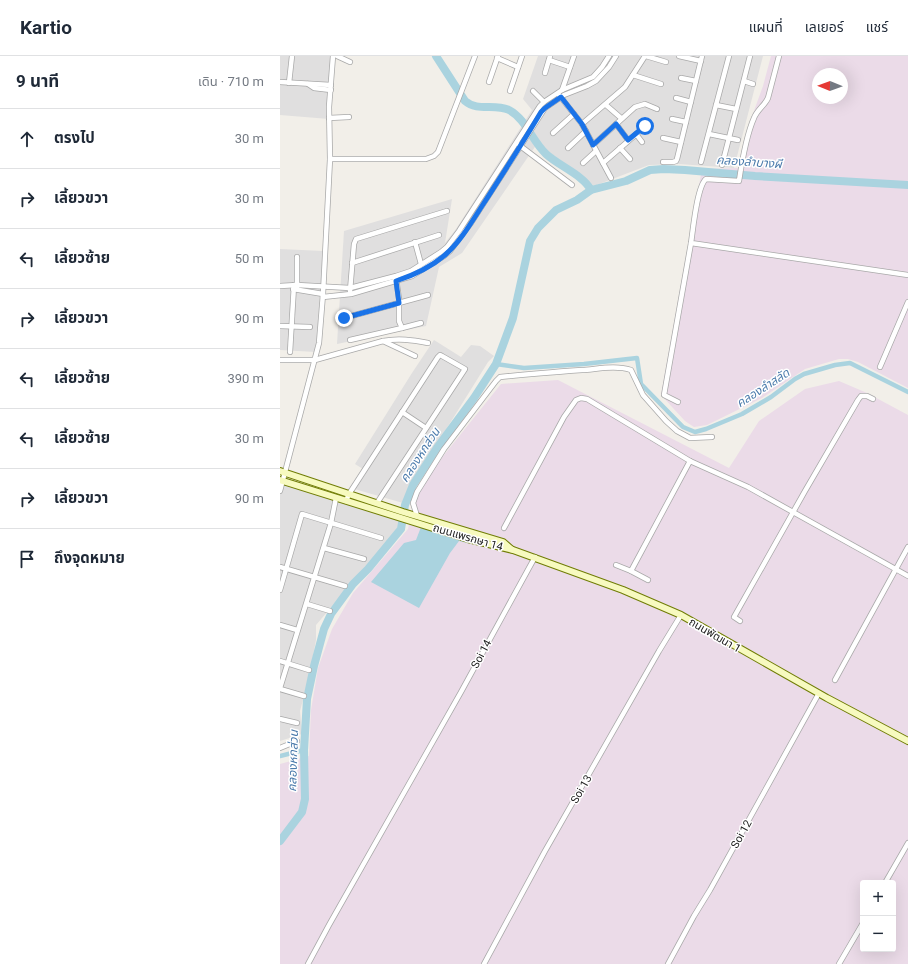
<!DOCTYPE html>
<html lang="th">
<head>
<meta charset="utf-8">
<style>
	body { margin:0; font-family:Roboto,"Noto Sans Thai",sans-serif; background:#f2f2f3; color:#1f2937 }
	.controls { position:absolute; right:12px; bottom:12px; display:grid; overflow:hidden; border-radius:4px; box-shadow:0 4px 16px #0002 }
	.controls button { width:36px; height:36px; display:grid; place-items:center; padding:0; border:0; border-bottom:1px solid #e0e1e3; background:#fff; color:#1f2937; font:20px sans-serif }
	.compass { position:absolute; left:532px; top:12px; width:36px; height:36px; border-radius:50%; background:#fff; box-shadow:0 4px 16px #0002; rotate:271deg }
	.stop { position:absolute; width:12px; height:12px; margin:-9px; border:3px solid #1a73e8; border-radius:50%; background:#fff }
	.stop.end { background:#1a73e8; border-color:#fff; box-shadow:0 1px 4px #0008 }
	.list { margin:0; padding:0; list-style:none }
	h2 { display:flex; justify-content:space-between; align-items:center; height:52px; margin:0; padding:0 16px; font-size:17px }
	h2 small { font-size:13px; font-weight:400; color:#747a83 }
	.list li { display:grid; grid-template-columns:26px 1fr auto; gap:12px; align-items:center; box-sizing:border-box; height:60px; padding:0 16px; border-top:1px solid #e0e1e3 }
	.list b { display:block; font-size:15px; white-space:nowrap }
	.list em { font-size:13px; font-style:normal; color:#747a83 }
	.icon { flex:none; width:22px; height:22px; fill:none; stroke:currentColor; stroke-width:2; stroke-linecap:round; stroke-linejoin:round }
	.map { position:relative; flex:none; width:628px; height:908px; overflow:hidden }
	header { display:flex; align-items:center; gap:24px; box-sizing:border-box; height:56px; padding:0 20px; background:#fff; border-bottom:1px solid #e0e1e3 }
	header strong { font-size:19px }
	nav { display:flex; gap:22px; margin-inline-start:auto; font-size:14px }
	main { display:flex }
	aside { flex:1; background:#fff }
	.map>svg:first-child { display:block }
	.residential { fill:#e0dfdf }
	.industrial { fill:#ebdbe8; fill-rule:evenodd }
	.water { fill:#aad3df }
	.lines { fill:none; stroke-linecap:round; stroke-linejoin:round }
	.canal { stroke:#aad3df; stroke-width:4.5 }
	.river { stroke:#aad3df; stroke-width:8 }
	.street-casing { stroke:#a9a9a9; stroke-width:6 }
	.secondary-casing { stroke:#707d05; stroke-width:8 }
	.street { stroke:#fff; stroke-width:4.5 }
	.secondary { stroke:#f7fabf; stroke-width:6 }
	.route { stroke:#1a73e8; stroke-width:5 }
	.labels { text-anchor:middle; stroke-width:3; stroke-linejoin:round; paint-order:stroke }
	.street-label { font-size:11px; fill:#222; stroke:#fff }
	.water-label { font-size:12px; font-style:italic; fill:#4a7aab; stroke:#fff }
</style>
</head>
<body>
<header>
<strong>Kartio</strong>
<nav><a>แผนที่</a><a>เลเยอร์</a><a>แชร์</a></nav>
</header>
<main>
<aside>
<h2>9 นาที<small>เดิน · 710 m</small></h2>
<ul class="list">
<li><svg class="icon" aria-label="ahead" viewBox="0 0 24 24"><path d="M12 20V5M6 11l6-6 6 6"/></svg><div><b>ตรงไป</b></div><em>30 m</em></li>
<li><svg class="icon" aria-label="right" viewBox="0 0 24 24"><path d="M7 20v-9h11M14 6l5 5-5 5"/></svg><div><b>เลี้ยวขวา</b></div><em>30 m</em></li>
<li><svg class="icon" aria-label="left" viewBox="0 0 24 24"><path d="M17 20v-9H6M10 6l-5 5 5 5"/></svg><div><b>เลี้ยวซ้าย</b></div><em>50 m</em></li>
<li><svg class="icon" aria-label="right" viewBox="0 0 24 24"><path d="M7 20v-9h11M14 6l5 5-5 5"/></svg><div><b>เลี้ยวขวา</b></div><em>90 m</em></li>
<li><svg class="icon" aria-label="left" viewBox="0 0 24 24"><path d="M17 20v-9H6M10 6l-5 5 5 5"/></svg><div><b>เลี้ยวซ้าย</b></div><em>390 m</em></li>
<li><svg class="icon" aria-label="left" viewBox="0 0 24 24"><path d="M17 20v-9H6M10 6l-5 5 5 5"/></svg><div><b>เลี้ยวซ้าย</b></div><em>30 m</em></li>
<li><svg class="icon" aria-label="right" viewBox="0 0 24 24"><path d="M7 20v-9h11M14 6l5 5-5 5"/></svg><div><b>เลี้ยวขวา</b></div><em>90 m</em></li>
<li><svg class="icon" aria-label="arrive" viewBox="0 0 24 24"><path d="M6 21V4h12l-3 4 3 4H6"/></svg><div><b>ถึงจุดหมาย</b></div></li>
</ul>
</aside>
<div class="map">
<svg width="628" height="908" viewBox="0 0 628 908">
	<rect width="100%" height="100%" fill="#f2efe9"/>
	<g class="residential">
		<polygon points="0,0 54,0 49,63 0,59"/>
		<polygon points="258,0 483,0 454,112 399,108 369,109 314,130 268,95 259,85 182,197 159,211 146,270 57,288 64,175 172,143 165,187 176,173 252,54 243,43"/>
		<polygon points="0,193 43,195 36,296 0,294"/>
		<polygon points="154,284 181,301 191,289 200,290 214,300 208,306 147,404 123,447 71,432 83,413 75,408 132,317"/>
		<polygon points="2,426 125,460 111,481 36,569 36,584 29,621 20,655 22,678 0,685 0,434"/>
	</g>
	<g class="industrial">
		<path d="M 491,0 L 628,0 L 628,332 L 578,306 L 568,303 L 559,303 L 525,313 L 482,342 L 427,369 L 414,371 L 405,365 L 381,339 L 422,113 L 458,112 L 475,52 L 483,30 ZM 538,18 L 562,18 L 562,42 L 538,42 Z"/>
		<path d="M 278,324 L 449,412 L 479,365 L 525,333 L 559,325 L 587,337 L 628,359 L 628,908 L 0,908 L 0,708 L 29,700 L 31,654 L 38,612 L 52,573 L 73,537 L 128,473 L 134,445 L 144,427 L 164,399 L 221,328 ZM 583,827 L 613,827 L 613,893 L 583,893 Z"/>
	</g>
	<polygon class="water" points="141,471 191,488 179,485 170,497 139,552 91,526 124,487 136,484"/>
	<g class="lines">
		<g class="canal">
			<polyline points="216,308 244,312 304,308 357,302 361,328 403,371 415,376 426,373 462,358 491,341 515,323 524,318 555,309 570,307 628,336"/>
			<polyline points="0,700 24,694"/>
		</g>
		<g class="river">
			<path d="M 156,0 L 185,45 C 198,56 214,47 229,54 C 246,63 252,85 266,98 C 279,110 303,119 311,134"/>
			<polyline points="0,785 22,756 25,743 24,694 27,643 34,610 44,573 51,558 73,528 88,513 121,473 125,449 133,429 157,392 194,342 216,308 233,262 250,185 258,172 276,154 297,144 311,134 346,125 370,114 384,113 405,114 475,120 628,129"/>
		</g>
		<defs>
			<g id="street">
				<polyline points="57,0 70,6"/>
				<polyline points="366,0 386,6"/>
				<polyline points="399,0 421,5"/>
				<path d="M 499,0 L 488,42 C 485,49 477,54 474,62 C 466,80 462,105 459,125 L 426,123 C 417,130 413,174 411,187 L 628,219"/>
				<polyline points="217,2 238,11"/>
				<polyline points="269,4 290,11"/>
				<polyline points="265,17 270,0"/>
				<polyline points="353,19 381,28"/>
				<polyline points="401,22 416,25"/>
				<polyline points="464,25 473,28"/>
				<polyline points="0,26 51,29"/>
				<polyline points="209,26 218,0"/>
				<polyline points="9,27 12,0"/>
				<polyline points="28,28 34,32 51,34"/>
				<polyline points="282,34 294,0"/>
				<polyline points="230,35 242,0"/>
				<polyline points="253,35 264,46"/>
				<polyline points="279,39 302,68 331,122"/>
				<polyline points="396,42 411,46"/>
				<polyline points="326,49 341,62"/>
				<polyline points="436,49 456,53"/>
				<polyline points="49,62 69,61"/>
				<polyline points="392,63 406,66"/>
				<polyline points="302,68 345,31 365,0"/>
				<polyline points="336,68 348,84"/>
				<polyline points="273,77 294,58"/>
				<polyline points="356,78 362,86"/>
				<polyline points="429,78 458,84"/>
				<polyline points="383,82 401,86"/>
				<polyline points="239,89 292,129"/>
				<polyline points="313,89 355,51 365,48 377,53"/>
				<polyline points="288,92 306,75"/>
				<polyline points="340,92 350,103"/>
				<polyline points="50,103 49,51 53,0"/>
				<polyline points="383,106 393,106 396,105 397,103 422,0"/>
				<polyline points="421,106 449,0"/>
				<polyline points="303,107 316,95"/>
				<polyline points="323,107 361,74 366,67"/>
				<polyline points="442,109 470,0"/>
				<polyline points="135,186 141,208"/>
				<polyline points="72,207 159,179"/>
				<polyline points="0,230 17,229 70,232 116,220 131,215 161,196 167,191 179,175 260,50 264,46 282,34 313,21 322,11 329,0"/>
				<polyline points="17,231 17,201"/>
				<polyline points="13,233 43,238"/>
				<polyline points="70,235 74,188 76,183 167,155"/>
				<polyline points="43,241 71,238 132,220 164,200 170,195 191,167 265,52 284,39 307,30 316,25 329,11 336,0"/>
				<polyline points="64,262 148,239"/>
				<polyline points="0,270 30,271"/>
				<polyline points="122,272 141,267"/>
				<polyline points="70,284 122,272 119,265 119,243 116,222"/>
				<path d="M 103,285 C 119,282 132,284 148,287"/>
				<polyline points="10,296 14,229"/>
				<polyline points="0,304 35,304 103,285 135,300"/>
				<polyline points="600,311 628,246"/>
				<polyline points="398,346 384,339 411,187"/>
				<polyline points="122,356 146,372"/>
				<polyline points="0,435 39,287 43,238 50,103 146,103 154,100 158,96 195,0"/>
				<polyline points="66,445 69,438 158,301 160,299 162,300 185,313 97,447"/>
				<path d="M 137,460 L 133,447 L 137,436 L 164,393 L 216,325 L 220,321 C 247,318 274,316 302,314 C 318,313 336,309 351,314 L 363,339 L 386,365 L 397,375 L 410,382 L 432,381"/>
				<polyline points="224,472 284,361 296,344 301,342 307,343 410,405 468,431 628,520"/>
				<polyline points="44,492 84,503"/>
				<polyline points="336,509 351,515"/>
				<polyline points="0,511 65,530"/>
				<polyline points="368,524 351,515 410,405"/>
				<polyline points="0,534 22,458 101,482"/>
				<polyline points="27,548 50,555"/>
				<polyline points="460,565 454,561 525,435 578,344 581,340 587,340 593,343"/>
				<polyline points="0,569 17,574"/>
				<polyline points="0,605 29,614"/>
				<polyline points="555,624 628,491"/>
				<polyline points="0,632 51,467 56,442"/>
				<polyline points="0,633 24,640"/>
				<polyline points="0,663 17,667"/>
				<polyline points="0,692 17,685"/>
				<polyline points="605,827 628,787"/>
				<polyline points="28,908 49,869 181,636 255,501"/>
				<polyline points="204,908 265,795 379,595 401,559"/>
				<polyline points="388,908 414,860 430,834 539,637"/>
				<polyline points="559,908 583,867"/>
			</g>
			<g id="secondary">
				<polyline points="0,415 123,456 223,486 231,493"/>
				<polyline points="0,424 188,483 233,494 343,534 401,559 547,642 628,685"/>
			</g>
		</defs>
		<use href="#street" class="street-casing"/>
		<use href="#secondary" class="secondary-casing"/>
		<use href="#street" class="street"/>
		<use href="#secondary" class="secondary"/>
	</g>
	<g class="lines">
		<path class="route" d="M 64,262 L 119,247 L 116,225 C 134,219 151,211 165,199 C 180,186 191,167 202,150 C 222,119 242,88 261,56 L 265,52 L 281,41 L 302,68 L 313,89 L 336,68 L 348,84 L 365,70"/>
	</g>
	<g class="labels">
		<g class="street-label">
			<text transform="translate(188 481) rotate(16)" y="4">ถนนแพรกษา 14</text>
			<text transform="translate(435 579) rotate(30)" y="4">ถนนพัฒนา 1</text>
			<text transform="translate(201 598) rotate(-62)" y="4">Soi 14</text>
			<text transform="translate(301 733) rotate(-60)" y="4">Soi 13</text>
			<text transform="translate(461 778) rotate(-61)" y="4">Soi 12</text>
		</g>
		<g class="water-label">
			<text transform="translate(469 106) rotate(4)" y="4">คลองลำบางผี</text>
			<text transform="translate(483 332) rotate(-33)" y="4">คลองลำสลัด</text>
			<text transform="translate(140 399) rotate(-57)" y="4">คลองหกส่วน</text>
			<text transform="translate(13 705) rotate(-88)" y="4">คลองหกส่วน</text>
		</g>
	</g>
</svg>
<div class="controls">
<button>+</button>
<button>−</button>
</div>
<svg class="compass" viewBox="-18 -18 36 36"><path d="M0-13l5 13h-10z" fill="#e53935"/><path d="M0 13l5-13h-10z" fill="#747a83"/></svg>
<div class="stop" style="left:365px;top:70px"></div>
<div class="stop end" style="left:64px;top:262px"></div>
</div>
</main>
</body>
</html>
